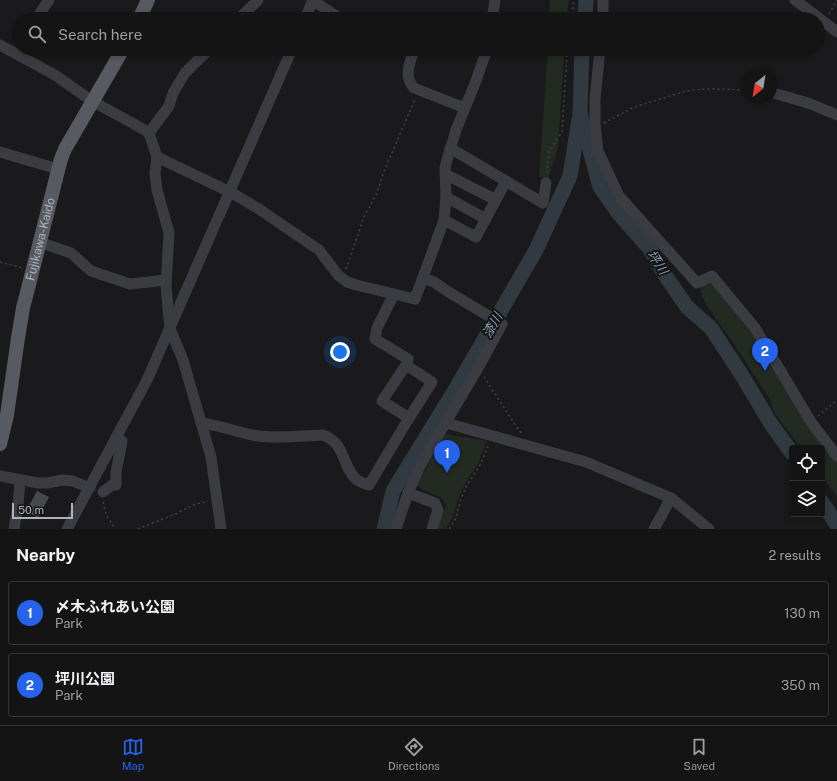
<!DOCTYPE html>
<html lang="en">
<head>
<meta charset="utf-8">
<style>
	body { margin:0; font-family:"Public Sans","Noto Sans JP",sans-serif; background:#212122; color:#f1f3f6 }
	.controls { position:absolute; right:12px; bottom:12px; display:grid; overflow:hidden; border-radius:4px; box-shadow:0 2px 6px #0003 }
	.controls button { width:36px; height:36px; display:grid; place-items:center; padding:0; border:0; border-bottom:1px solid #333334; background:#141415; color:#f1f3f6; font:20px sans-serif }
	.compass { position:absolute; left:741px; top:68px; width:36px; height:36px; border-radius:50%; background:#141415; box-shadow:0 2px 6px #0003; rotate:210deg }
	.scale { position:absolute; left:12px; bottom:10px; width:61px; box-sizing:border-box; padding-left:4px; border:2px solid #adb2bb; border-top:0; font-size:11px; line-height:14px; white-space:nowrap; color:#adb2bb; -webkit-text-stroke:3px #151517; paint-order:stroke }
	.you { position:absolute; left:340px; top:352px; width:14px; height:14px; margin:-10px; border:3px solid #fff; border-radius:50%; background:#1a73e8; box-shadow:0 0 0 6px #1a73e833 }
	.badge { display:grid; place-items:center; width:26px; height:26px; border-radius:50%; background:#2563eb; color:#fff; font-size:13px; font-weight:700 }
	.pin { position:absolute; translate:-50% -33px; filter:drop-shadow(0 1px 2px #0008) }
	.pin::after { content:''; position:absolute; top:21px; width:14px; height:12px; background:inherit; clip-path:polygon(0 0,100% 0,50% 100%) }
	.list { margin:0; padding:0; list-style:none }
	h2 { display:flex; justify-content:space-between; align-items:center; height:52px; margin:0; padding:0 16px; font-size:17px }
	h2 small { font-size:13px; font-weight:400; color:#9d9ea0 }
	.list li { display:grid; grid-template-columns:26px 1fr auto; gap:12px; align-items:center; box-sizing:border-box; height:64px; margin:0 8px 8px; padding:0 8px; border:1px solid #333334; border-radius:4px }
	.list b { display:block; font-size:15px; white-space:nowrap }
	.list p { margin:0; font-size:13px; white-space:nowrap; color:#9d9ea0 }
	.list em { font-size:13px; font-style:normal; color:#9d9ea0 }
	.icon { flex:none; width:22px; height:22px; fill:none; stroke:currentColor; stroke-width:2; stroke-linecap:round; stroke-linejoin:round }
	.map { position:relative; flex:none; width:837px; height:529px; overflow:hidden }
	.search { position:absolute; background:#141415; box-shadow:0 2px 6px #0003; left:12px; right:12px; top:12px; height:44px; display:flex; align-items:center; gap:10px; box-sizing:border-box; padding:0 14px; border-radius:22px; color:#9d9ea0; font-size:15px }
	.sheet { height:196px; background:#141415 }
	nav { display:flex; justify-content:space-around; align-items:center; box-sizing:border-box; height:56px; border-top:1px solid #333334; background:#141415; font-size:11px; color:#9d9ea0 }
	nav a { display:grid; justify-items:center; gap:2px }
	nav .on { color:#2563eb }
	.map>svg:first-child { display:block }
	.green { fill:#222a22 }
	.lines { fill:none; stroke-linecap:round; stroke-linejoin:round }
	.river { stroke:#303a40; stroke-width:15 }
	.building { fill:#47484c }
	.path { stroke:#414348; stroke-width:1.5; stroke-dasharray:2 3; stroke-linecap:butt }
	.minor { stroke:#3b3c41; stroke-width:11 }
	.major { stroke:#575a60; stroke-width:14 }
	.labels { text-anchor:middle; stroke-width:4; stroke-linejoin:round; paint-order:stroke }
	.street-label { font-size:12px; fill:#adb2bb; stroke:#151517 }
	.water-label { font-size:13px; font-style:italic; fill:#86a2b4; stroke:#151517 }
</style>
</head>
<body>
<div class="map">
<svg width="837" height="529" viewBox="0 0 837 529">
	<rect width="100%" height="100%" fill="#1a1a1c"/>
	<g class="green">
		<polygon points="550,0 569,0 566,19 549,19"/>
		<polygon points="548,49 561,49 564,53 558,147 548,179 544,180 539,176"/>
		<path d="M 713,280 L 754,330 L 837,460 L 837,497 L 822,475 L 822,448 L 801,448 L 773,411 L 771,401 C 759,383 748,365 736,347 C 726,331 701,304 700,286 Z"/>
		<polygon points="445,434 487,441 478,463 465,484 458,499 453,516 447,527 448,529 436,529 446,505 440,497 423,490 417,485"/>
	</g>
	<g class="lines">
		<g class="river">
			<polyline points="585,19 586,0"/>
			<polyline points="582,49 580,113 600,187 619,214 650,249 665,275 687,307 711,328 743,377 771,424 792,453"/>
			<polyline points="822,502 837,525"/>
			<polyline points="384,529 393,491 455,390 536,250 570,176 579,119"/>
		</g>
	</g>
	<polygon class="building" points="37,491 49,497 38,518 26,511"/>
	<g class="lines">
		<g class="path">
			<polyline points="829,14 837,0"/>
			<polyline points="571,19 574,0"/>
			<polyline points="604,123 634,107 690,90 710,89 747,90"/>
			<polyline points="547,173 549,152 562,132 567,51 566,49"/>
			<polyline points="0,262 23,268"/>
			<polyline points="346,269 364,217 377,193 383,174 415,99"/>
			<polyline points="484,377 516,426 522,434"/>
			<polyline points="818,416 837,400"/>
			<polyline points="103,502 106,514 115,529"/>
			<path d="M 138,529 C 149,524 161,520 173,515 C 185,510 195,502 208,502"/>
			<polyline points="450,529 450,528 456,518 460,501 467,485 480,465 489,444"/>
		</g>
		<g class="minor">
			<polyline points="312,0 338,17 347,19"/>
			<polyline points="795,0 837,32"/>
			<polyline points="36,19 49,0"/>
			<polyline points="239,19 258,0"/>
			<polyline points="305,19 313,0"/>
			<polyline points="492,19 495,0"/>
			<polyline points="603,19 603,0"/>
			<polyline points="0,45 55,75 92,101 143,129 149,133 157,157 230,192 259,209 319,250 338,275 347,282 356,285 415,299 444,220 446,197 445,168 447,160 456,130 476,81 487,49"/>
			<path d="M 414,49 C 410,64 403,75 414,88 L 465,108"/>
			<polyline points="600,49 595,99 595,124 598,151 619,196 697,283 712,276 755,328 811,422 837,456"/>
			<polyline points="777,94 808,103 837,115"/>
			<polyline points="149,133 169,106 173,93 185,73 209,49"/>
			<polyline points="450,148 543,203 546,183"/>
			<polyline points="0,152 58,169"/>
			<polyline points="157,157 155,173 157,190 169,233 166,286 170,329 183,360 211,457 221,529"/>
			<polyline points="445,174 496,200"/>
			<polyline points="446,197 486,219"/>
			<polyline points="444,220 476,237 506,181"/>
			<polyline points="39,242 71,253 91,271 130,284 166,280"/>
			<polyline points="394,294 377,328 375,339 408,359 406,365 432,382 409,418"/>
			<path d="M 201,423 C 218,425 234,431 252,435 C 274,439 300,436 323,435 C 346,443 342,468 357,480 C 360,482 365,484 369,485 L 409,418 L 382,401 L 406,365"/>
			<polyline points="446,423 586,462 671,498 709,529"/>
			<polyline points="116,437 122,441 116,472 116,485"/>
			<polyline points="0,476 38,483 47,483 62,480 73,481 90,488"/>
			<polyline points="103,492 116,482"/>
			<polyline points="408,493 435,503 438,510 432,529"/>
			<polyline points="14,529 18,505 20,481"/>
			<polyline points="67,529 147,380 292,49"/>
			<polyline points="396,529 408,493 420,466 478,368 502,324 447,291 434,282 423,278"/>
			<polyline points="654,529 671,498"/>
		</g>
		<g class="major">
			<polyline points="139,19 148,0"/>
			<path id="s1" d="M 0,444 L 7,415 L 18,338 L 23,308 L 61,159 L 65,149 L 123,49"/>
		</g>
	</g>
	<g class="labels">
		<g class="street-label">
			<text dy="4" stroke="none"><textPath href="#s1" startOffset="209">Fujikawa-Kaido</textPath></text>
		</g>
		<g class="water-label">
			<text transform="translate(658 262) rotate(56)" y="5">坪川</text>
			<text transform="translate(492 325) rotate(-60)" y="5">漆川</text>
		</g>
	</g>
</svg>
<div class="controls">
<button><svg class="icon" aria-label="locate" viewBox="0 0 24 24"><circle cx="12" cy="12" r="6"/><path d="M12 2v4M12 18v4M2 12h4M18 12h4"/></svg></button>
<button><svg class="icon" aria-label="layers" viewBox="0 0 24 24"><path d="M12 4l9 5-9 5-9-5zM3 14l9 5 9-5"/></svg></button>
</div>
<svg class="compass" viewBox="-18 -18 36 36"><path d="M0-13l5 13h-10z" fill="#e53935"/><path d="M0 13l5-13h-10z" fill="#9d9ea0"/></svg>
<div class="scale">50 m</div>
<div class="you"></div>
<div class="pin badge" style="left:447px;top:473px">1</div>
<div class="pin badge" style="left:765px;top:371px">2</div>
<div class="search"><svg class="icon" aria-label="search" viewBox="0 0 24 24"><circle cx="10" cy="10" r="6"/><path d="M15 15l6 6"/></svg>Search here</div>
</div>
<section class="sheet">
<h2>Nearby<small>2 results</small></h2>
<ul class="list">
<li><span class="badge">1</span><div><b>〆木ふれあい公園</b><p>Park</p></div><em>130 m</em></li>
<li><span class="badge">2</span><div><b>坪川公園</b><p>Park</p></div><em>350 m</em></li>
</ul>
</section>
<nav>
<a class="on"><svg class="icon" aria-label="map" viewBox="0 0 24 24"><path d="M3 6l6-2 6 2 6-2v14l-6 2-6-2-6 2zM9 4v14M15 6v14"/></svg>Map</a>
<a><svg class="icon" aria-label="directions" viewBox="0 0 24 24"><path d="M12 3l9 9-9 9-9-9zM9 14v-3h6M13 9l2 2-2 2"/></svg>Directions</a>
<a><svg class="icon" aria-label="saved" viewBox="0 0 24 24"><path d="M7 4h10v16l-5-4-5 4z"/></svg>Saved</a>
</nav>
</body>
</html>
